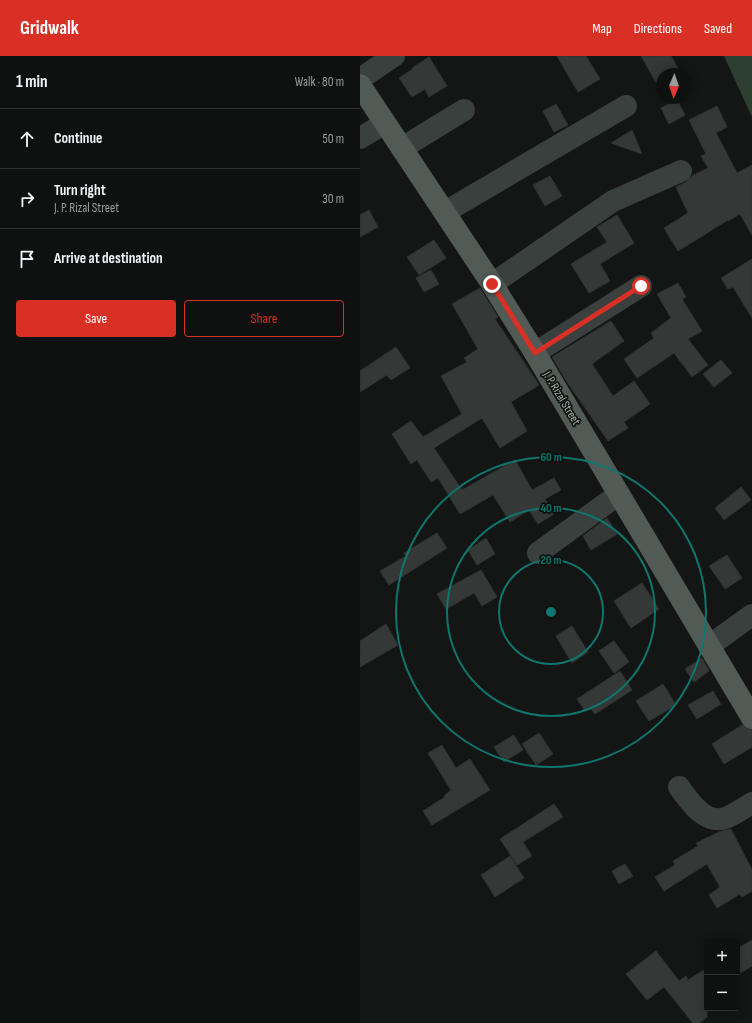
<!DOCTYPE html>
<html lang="en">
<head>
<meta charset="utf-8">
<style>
	body { margin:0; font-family:"Sofia Sans Condensed",sans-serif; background:#1d1e1e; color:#f1f3f6 }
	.controls { position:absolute; right:12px; bottom:12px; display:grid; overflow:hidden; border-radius:4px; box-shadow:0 2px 10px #0003 }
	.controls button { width:36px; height:36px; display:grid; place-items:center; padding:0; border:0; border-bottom:1px solid #2f3030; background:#0f1010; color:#f1f3f6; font:20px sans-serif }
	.compass { position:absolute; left:296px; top:12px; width:36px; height:36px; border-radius:50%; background:#0f1010; box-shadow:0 2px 10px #0003; rotate:182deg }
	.stop { position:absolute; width:12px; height:12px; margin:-9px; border:3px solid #d93025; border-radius:50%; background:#fff }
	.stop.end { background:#d93025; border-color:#fff; box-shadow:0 1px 4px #0008 }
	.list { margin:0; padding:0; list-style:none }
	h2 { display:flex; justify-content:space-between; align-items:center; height:52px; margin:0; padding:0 16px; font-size:17px }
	h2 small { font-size:13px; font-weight:400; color:#9b9d9f }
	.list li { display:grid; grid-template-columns:26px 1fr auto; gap:12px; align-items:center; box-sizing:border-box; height:60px; padding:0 16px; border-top:1px solid #2f3030 }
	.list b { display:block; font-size:15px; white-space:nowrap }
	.list p { margin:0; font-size:13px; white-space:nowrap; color:#9b9d9f }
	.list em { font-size:13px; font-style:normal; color:#9b9d9f }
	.actions { display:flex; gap:8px; padding:12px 16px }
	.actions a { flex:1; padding:9px 0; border:1px solid #d93025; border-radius:4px; text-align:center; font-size:14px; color:#d93025 }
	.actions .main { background:#d93025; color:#fff }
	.icon { flex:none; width:22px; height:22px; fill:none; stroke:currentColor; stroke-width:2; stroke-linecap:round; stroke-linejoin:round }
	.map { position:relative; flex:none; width:392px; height:967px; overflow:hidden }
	header { display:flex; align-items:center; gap:24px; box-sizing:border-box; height:56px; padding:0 20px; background:#d93025; color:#fff }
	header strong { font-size:19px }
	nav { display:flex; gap:22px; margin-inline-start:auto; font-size:14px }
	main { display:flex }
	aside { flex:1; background:#0f1010 }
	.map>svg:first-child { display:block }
	.water { fill:#2d3f30 }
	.building { fill:#343836; stroke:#2e3231 }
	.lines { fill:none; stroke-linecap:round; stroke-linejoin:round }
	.minor { stroke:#3a403d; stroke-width:22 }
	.major { stroke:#515a55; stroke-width:22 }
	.route { stroke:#d93025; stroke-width:5 }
	.ring { fill:none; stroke:#0f766e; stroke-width:2 }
	.labels { text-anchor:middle; stroke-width:3.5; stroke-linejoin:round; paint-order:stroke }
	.street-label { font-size:12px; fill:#a6b6ac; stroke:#0f1110 }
	.centre { fill:#0f766e; stroke:#0f1110; stroke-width:2 }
	.ring-label { font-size:12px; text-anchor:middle; font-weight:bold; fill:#0f766e; stroke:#0f1110; stroke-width:3.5; stroke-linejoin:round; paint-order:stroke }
</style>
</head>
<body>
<header>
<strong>Gridwalk</strong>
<nav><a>Map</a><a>Directions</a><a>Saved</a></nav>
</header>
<main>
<aside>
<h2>1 min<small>Walk · 80 m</small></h2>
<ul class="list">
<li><svg class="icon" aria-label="ahead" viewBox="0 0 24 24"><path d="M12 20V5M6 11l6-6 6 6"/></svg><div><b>Continue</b></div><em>50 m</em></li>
<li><svg class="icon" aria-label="right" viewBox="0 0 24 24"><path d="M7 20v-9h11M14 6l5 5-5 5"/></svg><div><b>Turn right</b><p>J. P. Rizal Street</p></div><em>30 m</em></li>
<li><svg class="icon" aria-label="arrive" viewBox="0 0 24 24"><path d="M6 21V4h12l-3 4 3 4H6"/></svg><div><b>Arrive at destination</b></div></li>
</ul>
<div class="actions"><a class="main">Save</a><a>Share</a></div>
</aside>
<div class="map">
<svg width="392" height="967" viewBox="0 0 392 967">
	<rect width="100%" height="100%" fill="#141615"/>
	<polygon class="water" points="364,0 392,0 392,61"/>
	<g class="building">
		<polygon points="197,0 226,0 240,23 218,36"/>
		<polygon points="281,0 311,0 320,16 315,18 302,18 302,25 297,28"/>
		<polygon points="69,1 87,30 69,41 65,33 52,41 39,22 53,13 52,12"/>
		<polygon points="317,44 325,59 309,68 301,52"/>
		<polygon points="196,48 208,69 194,76 183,55"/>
		<polygon points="357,50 367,71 356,77 377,117 392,109 392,179 380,158 368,165 368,164 318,195 304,172 328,157 316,131 326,126 332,120 348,112 341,100 346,98 329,64"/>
		<polygon points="272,74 282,98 251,87"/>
		<polygon points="190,120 202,140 185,150 173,129"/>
		<polygon points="9,154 18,171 0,181 0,159"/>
		<polygon points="257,159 274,187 240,208 250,225 229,237 211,208 247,186 237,171"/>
		<polygon points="74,184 86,202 59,219 47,201"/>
		<polygon points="392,203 392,262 373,231 368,233 361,222"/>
		<polygon points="71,214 79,228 64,236 56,222"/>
		<polygon points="318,227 326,241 322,243 342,275 328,283 348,309 332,321 314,297 277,322 264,303 294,282 291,277 311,262 297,238"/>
		<polygon points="120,232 138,261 135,263 179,329 151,346 167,375 140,392 122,362 74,392 102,434 155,404 172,434 194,422 201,434 185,443 194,458 178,468 169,454 150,466 133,439 100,458 78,422 71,426 57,404 51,408 32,378 51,365 63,381 102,358 81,320 107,306 104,302 118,293 92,248"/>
		<polygon points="251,265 264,285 232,308 253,340 274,325 290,348 264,366 268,372 248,385 207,326 192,301"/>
		<polygon points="36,291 50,312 31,324 27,319 0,336 0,315"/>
		<polygon points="361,304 372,317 354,331 343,318"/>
		<polygon points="381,431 391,444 364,464 355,452"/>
		<polygon points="247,462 257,478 231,494 223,480"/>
		<polygon points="77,477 87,492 29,529 20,515 46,500 44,497"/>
		<polygon points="126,482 135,498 117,509 108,494"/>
		<polygon points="367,499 382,522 365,533 349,510"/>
		<polygon points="121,514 137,541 122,550 114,537 86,553 77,538"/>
		<polygon points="282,527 299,553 271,572 254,545"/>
		<polygon points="26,568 38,589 0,611 0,585"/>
		<polygon points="212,570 228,596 212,607 196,580"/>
		<polygon points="254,585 269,606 254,617 239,595"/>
		<polygon points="342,602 349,615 334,626 325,613"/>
		<polygon points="260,615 272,634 235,658 230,651 225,655 217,643"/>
		<polygon points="303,628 316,649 289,665 276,645"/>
		<polygon points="353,635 361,648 337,663 328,649"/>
		<polygon points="382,669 392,674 392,691 364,708 352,688"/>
		<polygon points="179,677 193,698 176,709 162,688"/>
		<polygon points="154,679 163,694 144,706 134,691"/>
		<polygon points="82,689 96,712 110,703 130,734 72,769 63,755 85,741 84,740 91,734 68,697"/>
		<polygon points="194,748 203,761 163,786 172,800 157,809 140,783"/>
		<polygon points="371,773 392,814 392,835 382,841 380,838 357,852 349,839 360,831 347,808 304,835 295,821 315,809 313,805 338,790 336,787 359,776"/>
		<polygon points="150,800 164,822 135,841 121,819"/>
		<polygon points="265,808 273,820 259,828 252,815"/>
		<polygon points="392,884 392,910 377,919 377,893"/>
		<polygon points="296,895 319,925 326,920 328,924 347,912 347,961 339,967 333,967 304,931 287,944 266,918"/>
	</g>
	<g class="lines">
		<g class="minor">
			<polyline points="0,23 34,0"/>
			<polyline points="0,82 25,67"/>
			<polyline points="42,92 104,54"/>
			<polyline points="85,156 266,50"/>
			<polyline points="132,228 253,145 321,115"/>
			<polyline points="175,297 281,230"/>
			<polyline points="178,497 259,438"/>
			<polyline points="349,590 392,559"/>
			<path d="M 319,731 C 329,744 342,766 362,763 C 372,761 383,752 392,747"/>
		</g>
		<polyline class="major" points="0,29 132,228 175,297 392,662"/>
	</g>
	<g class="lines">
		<polyline class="route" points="132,228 175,297 281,230"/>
	</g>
	<g class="ring">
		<circle cx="191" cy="556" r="52"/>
		<circle cx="191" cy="556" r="104"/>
		<circle cx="191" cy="556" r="155"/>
	</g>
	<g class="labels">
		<g class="street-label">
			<text transform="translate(202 342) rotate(59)" y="4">J. P. Rizal Street</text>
		</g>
	</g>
	<circle cx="191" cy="556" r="6" class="centre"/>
	<g class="ring-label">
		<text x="191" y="405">60 m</text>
		<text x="191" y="456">40 m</text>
		<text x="191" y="508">20 m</text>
	</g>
</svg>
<div class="controls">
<button>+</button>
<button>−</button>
</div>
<svg class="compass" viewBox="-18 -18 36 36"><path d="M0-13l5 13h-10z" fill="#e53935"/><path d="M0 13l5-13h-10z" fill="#9b9d9f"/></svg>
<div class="stop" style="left:281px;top:230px"></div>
<div class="stop end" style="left:132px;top:228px"></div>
</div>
</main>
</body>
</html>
